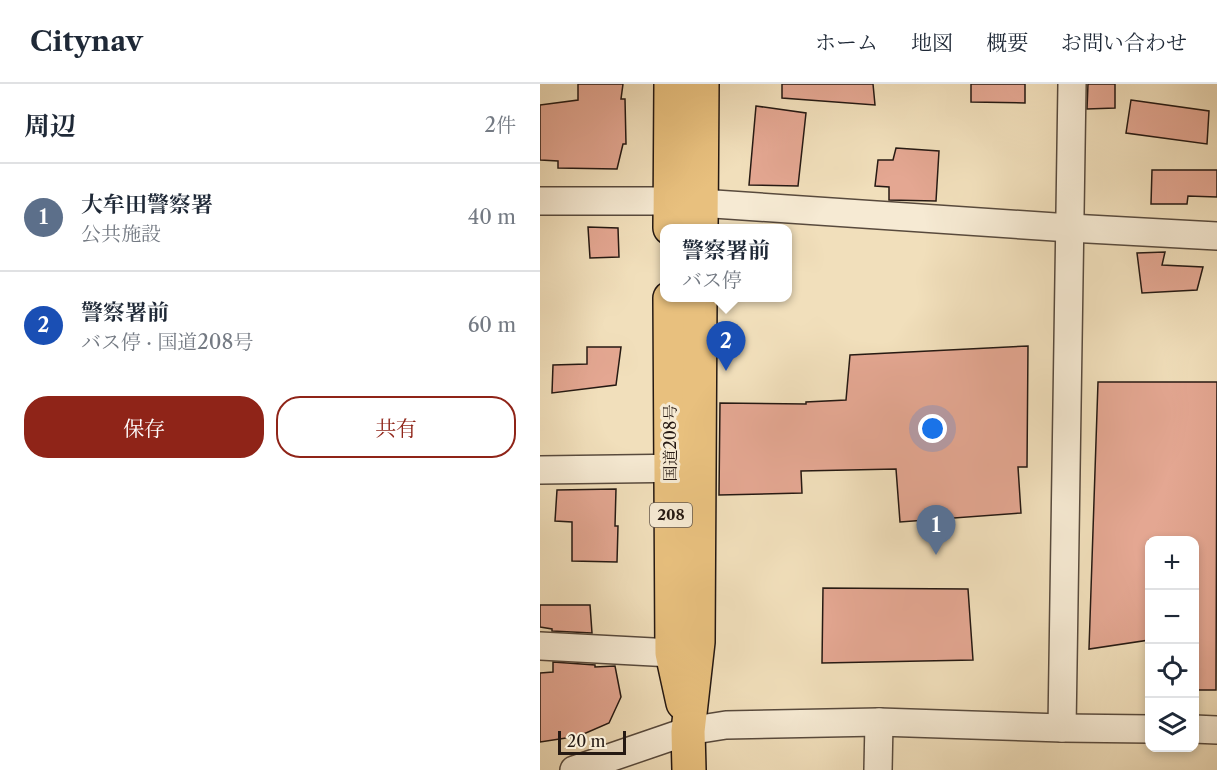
<!DOCTYPE html>
<html lang="ja">
<head>
<meta charset="utf-8">
<style>
	body { margin:0; font-family:"Libre Caslon Text","Noto Serif JP",serif; background:#f6f6f7; color:#1f2937 }
	.controls { position:absolute; right:18px; bottom:18px; display:grid; overflow:hidden; border-radius:12px; box-shadow:0 3px 9px #0003 }
	.controls button { width:54px; height:54px; display:grid; place-items:center; padding:0; border:0; border-bottom:2px solid #e0e1e3; background:#fff; color:#1f2937; font:30px sans-serif }
	.scale { position:absolute; left:18px; bottom:15px; width:68px; box-sizing:border-box; padding-left:6px; border:3px solid #251913; border-top:0; font-size:16px; line-height:21px; white-space:nowrap; color:#251913; -webkit-text-stroke:4px #f6ead3; paint-order:stroke }
	.you { position:absolute; left:393px; top:345px; width:21px; height:21px; margin:-15px; border:4px solid #fff; border-radius:50%; background:#1a73e8; box-shadow:0 0 0 9px #1a73e833 }
	.badge { display:grid; place-items:center; width:39px; height:39px; border-radius:50%; background:#8f2418; color:#fff; font-size:20px; font-weight:700 }
	.pin { position:absolute; translate:-50% -50px; filter:drop-shadow(0 2px 3px #0008) }
	.pin::after { content:''; position:absolute; top:32px; width:21px; height:18px; background:inherit; clip-path:polygon(0 0,100% 0,50% 100%) }
	.popup { position:absolute; left:120px; top:140px; width:132px; height:78px; box-sizing:border-box; display:grid; place-content:center; border-radius:12px; background:#fff; filter:drop-shadow(0 2px 4px #0005); font-size:20px; white-space:nowrap; color:#747a83 }
	.popup b { font-size:22px; color:#1f2937 }
	.popup::after { content:''; position:absolute; left:50%; top:100%; margin-left:-12px; border:12px solid transparent; border-top-color:#fff }
	.list { margin:0; padding:0; list-style:none }
	h2 { display:flex; justify-content:space-between; align-items:center; height:78px; margin:0; padding:0 24px; font-size:26px }
	h2 small { font-size:20px; font-weight:400; color:#747a83 }
	.list li { display:grid; grid-template-columns:39px 1fr auto; gap:18px; align-items:center; box-sizing:border-box; height:108px; padding:0 24px; border-top:2px solid #e0e1e3 }
	.list b { display:block; font-size:22px; white-space:nowrap }
	.list p { margin:0; font-size:20px; white-space:nowrap; color:#747a83 }
	.list em { font-size:20px; font-style:normal; color:#747a83 }
	.actions { display:flex; gap:12px; padding:18px 24px }
	.actions a { flex:1; padding:14px 0; border:2px solid #8f2418; border-radius:24px; text-align:center; font-size:21px; color:#8f2418 }
	.actions .main { background:#8f2418; color:#fff }
	.icon { flex:none; width:33px; height:33px; fill:none; stroke:currentColor; stroke-width:2; stroke-linecap:round; stroke-linejoin:round }
	.map { position:relative; flex:none; width:677px; height:686px; overflow:hidden }
	header { display:flex; align-items:center; gap:36px; box-sizing:border-box; height:84px; padding:0 30px; background:#fff; border-bottom:2px solid #e0e1e3 }
	header strong { font-size:28px }
	nav { display:flex; gap:33px; margin-inline-start:auto; font-size:21px }
	main { display:flex }
	aside { flex:1; background:#fff }
	.map>svg:first-child { display:block }
	.building { fill:#e4a792; stroke:#251913; stroke-width:1.5 }
	.lines { fill:none; stroke-linecap:round; stroke-linejoin:round }
	.minor-casing { stroke:#584a3d; stroke-width:30 }
	.highway-casing { stroke:#251913; stroke-width:36 }
	.minor { stroke:#f6ead3; stroke-width:27 }
	.highway { stroke:#e8c07e; stroke-width:33 }
	.labels { text-anchor:middle; stroke-width:6; stroke-linejoin:round; paint-order:stroke }
	.shield { fill:#f6ead3; stroke:#64584d; stroke-width:1.5 }
	.shield-label { font-size:15px; font-weight:bold; fill:#251913 }
	.street-label { font-size:16px; fill:#251913; stroke:#f6ead3 }
</style>
</head>
<body>
<header>
<strong>Citynav</strong>
<nav><a>ホーム</a><a>地図</a><a>概要</a><a>お問い合わせ</a></nav>
</header>
<main>
<aside>
<h2>周辺<small>2件</small></h2>
<ul class="list">
<li><span class="badge" style="background:#5c6f8a">1</span><div><b>大牟田警察署</b><p>公共施設</p></div><em>40 m</em></li>
<li><span class="badge" style="background:#1a4fb4">2</span><div><b>警察署前</b><p>バス停 · 国道208号</p></div><em>60 m</em></li>
</ul>
<div class="actions"><a class="main">保存</a><a>共有</a></div>
</aside>
<div class="map">
<svg width="677" height="686" viewBox="0 0 677 686">
	<rect width="100%" height="100%" fill="#f1dfbb"/>
	<filter id="stains"><feTurbulence type="fractalNoise" baseFrequency=".00333" numOctaves="4"/><feColorMatrix values="0 0 0 0 .2 0 0 0 0 .09 0 0 0 0 .02 0 0 0 .5 -.17"/></filter>
	<radialGradient id="worn" r=".72"><stop offset=".6" stop-color="#630" stop-opacity="0"/><stop offset="1" stop-color="#630" stop-opacity=".3"/></radialGradient>
	<g class="building">
		<polygon points="38,0 83,0 81,15 85,15 86,60 83,60 77,85 18,84 18,77 0,76 0,21 38,16"/>
		<polygon points="242,0 333,0 335,21 242,14"/>
		<polygon points="431,0 485,0 485,19 431,18"/>
		<polygon points="548,0 575,0 575,24 547,25"/>
		<polygon points="591,16 669,27 667,60 586,49"/>
		<polygon points="216,22 266,29 258,102 209,101"/>
		<polygon points="356,64 399,67 396,117 349,116 349,103 335,102 338,76 353,76"/>
		<polygon points="612,86 677,86 677,113 648,112 647,120 611,120"/>
		<polygon points="48,143 78,144 79,173 50,174"/>
		<polygon points="625,168 622,181 663,183 657,206 602,209 597,169"/>
		<polygon points="488,262 487,383 478,383 481,429 360,438 356,385 261,387 262,409 179,411 180,319 266,320 266,318 306,316 310,271"/>
		<polygon points="47,263 81,263 76,301 12,309 13,281 47,280"/>
		<polygon points="558,298 677,298 676,606 654,606 654,456 609,456 609,556 549,565"/>
		<polygon points="76,405 75,442 78,442 77,478 32,477 32,438 15,437 17,406"/>
		<polygon points="283,504 428,505 433,576 282,579"/>
		<polygon points="0,521 50,521 52,549 12,547 12,545 0,543"/>
		<polygon points="13,578 55,581 55,583 75,582 81,613 69,639 39,652 0,658 0,589 13,588"/>
	</g>
	<g class="lines">
		<defs>
			<g id="minor">
				<polyline points="0,117 130,117 530,144 677,152"/>
				<polyline points="0,386 152,384"/>
				<polyline points="0,562 132,569 150,562"/>
				<polyline points="522,644 532,0"/>
				<polyline points="654,645 677,646"/>
				<polyline points="34,686 148,647 186,641 339,638 522,644 610,645"/>
				<polyline points="338,686 339,638"/>
			</g>
			<g id="highway">
				<polyline points="130,144 131,0"/>
				<polyline points="161,144 162,0"/>
				<polyline points="130,214 132,569 143,619"/>
				<polyline points="149,686 148,647 158,558 160,214"/>
			</g>
		</defs>
		<use href="#minor" class="minor-casing"/>
		<use href="#highway" class="highway-casing"/>
		<use href="#minor" class="minor"/>
		<use href="#highway" class="highway"/>
	</g>
	<g class="labels">
		<rect class="shield" x="110" y="419" width="42" height="24" rx="4.5"/>
		<g class="shield-label">
			<text x="131" y="436">208</text>
		</g>
		<g class="street-label">
			<text transform="translate(130 359) rotate(-90)" y="6">国道208号</text>
		</g>
	</g>
	<rect width="100%" height="100%" filter="url(#stains)"/>
	<rect width="100%" height="100%" fill="url(#worn)"/>
</svg>
<div class="controls">
<button>+</button>
<button>−</button>
<button><svg class="icon" aria-label="locate" viewBox="0 0 24 24"><circle cx="12" cy="12" r="6"/><path d="M12 2v4M12 18v4M2 12h4M18 12h4"/></svg></button>
<button><svg class="icon" aria-label="layers" viewBox="0 0 24 24"><path d="M12 4l9 5-9 5-9-5zM3 14l9 5 9-5"/></svg></button>
</div>
<div class="scale">20 m</div>
<div class="you"></div>
<div class="pin badge" style="left:396px;top:471px;background:#5c6f8a">1</div>
<div class="pin badge" style="left:186px;top:287px;background:#1a4fb4">2</div>
<div class="popup"><b>警察署前</b>バス停</div>
</div>
</main>
</body>
</html>
